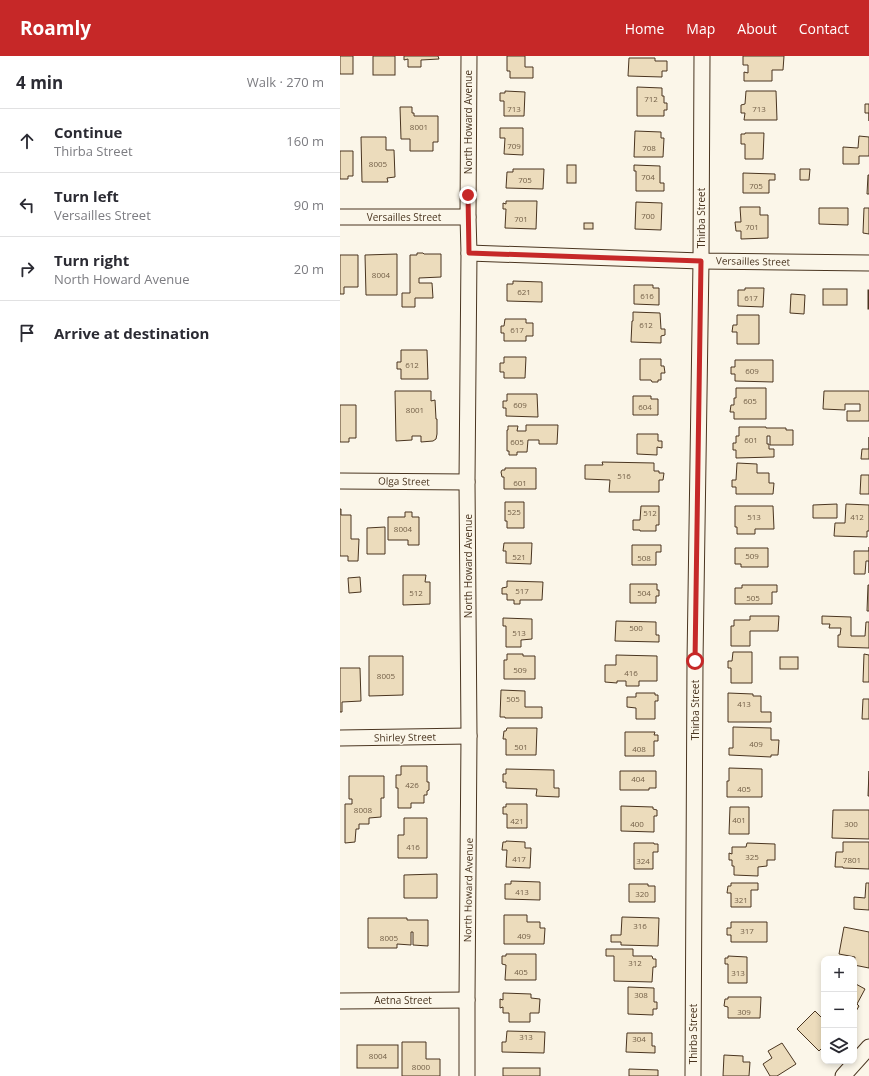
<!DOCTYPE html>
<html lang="en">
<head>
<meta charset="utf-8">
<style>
	body { margin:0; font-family:"Open Sans",sans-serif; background:#f2f2f3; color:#2b2b33 }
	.controls { position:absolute; right:12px; bottom:12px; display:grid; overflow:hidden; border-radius:8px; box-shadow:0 2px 6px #0003 }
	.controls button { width:36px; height:36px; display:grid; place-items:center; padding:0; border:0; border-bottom:1px solid #e1e1e2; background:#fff; color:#2b2b33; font:20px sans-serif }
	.stop { position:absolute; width:12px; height:12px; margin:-9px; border:3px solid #c62828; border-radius:50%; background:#fff }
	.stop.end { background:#c62828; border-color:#fff; box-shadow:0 1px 4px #0008 }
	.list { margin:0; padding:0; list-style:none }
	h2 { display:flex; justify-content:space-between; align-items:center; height:52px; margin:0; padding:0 16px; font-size:17px }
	h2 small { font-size:13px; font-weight:400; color:#7c7c81 }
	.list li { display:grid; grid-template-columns:26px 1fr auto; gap:12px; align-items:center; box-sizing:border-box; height:64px; padding:0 16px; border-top:1px solid #e1e1e2 }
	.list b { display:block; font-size:15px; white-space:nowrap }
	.list p { margin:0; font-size:13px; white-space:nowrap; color:#7c7c81 }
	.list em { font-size:13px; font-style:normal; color:#7c7c81 }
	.icon { flex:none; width:22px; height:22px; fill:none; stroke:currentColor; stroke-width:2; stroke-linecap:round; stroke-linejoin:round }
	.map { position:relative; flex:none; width:529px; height:1020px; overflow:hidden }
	header { display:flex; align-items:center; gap:24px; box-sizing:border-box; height:56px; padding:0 20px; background:#c62828; color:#fff }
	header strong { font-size:19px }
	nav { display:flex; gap:22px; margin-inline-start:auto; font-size:14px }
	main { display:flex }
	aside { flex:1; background:#fff }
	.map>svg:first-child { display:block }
	.building { fill:#ecdcbc; stroke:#4a3520 }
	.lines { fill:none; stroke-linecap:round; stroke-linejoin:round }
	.minor-casing { stroke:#4a3520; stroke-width:17 }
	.minor { stroke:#fbf6e9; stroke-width:15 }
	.route { stroke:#c62828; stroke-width:5 }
	.labels { text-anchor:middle; stroke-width:3; stroke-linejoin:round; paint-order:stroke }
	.number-label { font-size:8px; fill:#725f47 }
	.street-label { font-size:10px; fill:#4a3520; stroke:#fbf6e9 }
</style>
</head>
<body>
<header>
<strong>Roamly</strong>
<nav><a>Home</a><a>Map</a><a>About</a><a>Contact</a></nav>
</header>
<main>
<aside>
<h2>4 min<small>Walk · 270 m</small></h2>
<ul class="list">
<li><svg class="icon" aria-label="ahead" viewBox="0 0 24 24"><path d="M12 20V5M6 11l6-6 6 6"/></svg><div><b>Continue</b><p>Thirba Street</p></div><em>160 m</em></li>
<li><svg class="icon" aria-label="left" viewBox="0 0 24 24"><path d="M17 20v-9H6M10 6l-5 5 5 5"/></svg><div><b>Turn left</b><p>Versailles Street</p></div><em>90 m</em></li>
<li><svg class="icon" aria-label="right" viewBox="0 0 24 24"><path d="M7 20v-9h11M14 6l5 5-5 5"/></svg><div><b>Turn right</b><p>North Howard Avenue</p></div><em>20 m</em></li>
<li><svg class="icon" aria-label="arrive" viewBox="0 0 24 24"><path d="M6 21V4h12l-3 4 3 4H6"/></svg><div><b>Arrive at destination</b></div></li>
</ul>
</aside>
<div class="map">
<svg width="529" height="1020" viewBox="0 0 529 1020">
	<rect width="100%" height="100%" fill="#fbf6e9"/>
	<g class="building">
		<rect x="0" y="0" width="13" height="18"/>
		<rect x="33" y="0" width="22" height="19"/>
		<polygon points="64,0 98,0 99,3 81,4 81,11 68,11 68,3 64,4"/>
		<polygon points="167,0 185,0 185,11 193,11 193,22 170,22 170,15 167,15"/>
		<polygon points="403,0 444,0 443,14 432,14 432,25 404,25 404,16 408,17 408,9 403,9"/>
		<polygon points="289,2 315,2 315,5 327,5 327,15 322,15 322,21 288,20"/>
		<polygon points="297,31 322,32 322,40 324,40 324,47 327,47 327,54 324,54 324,60 297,60"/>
		<polygon points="165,35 185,36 184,60 164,60 164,45 160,45 160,37 165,37"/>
		<polygon points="406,35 436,35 437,64 404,64 405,57 401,57 401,49 405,48"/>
		<polygon points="525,48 529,48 529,65 529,57 525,57"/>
		<polygon points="60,51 72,51 72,57 74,57 74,60 98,60 98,86 93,86 93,95 70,95 70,83 61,83"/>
		<polygon points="160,72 183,72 183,99 164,98 165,82 160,82"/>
		<polygon points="295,75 321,76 321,82 324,82 323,101 294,101"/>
		<polygon points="405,77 424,77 423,103 405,103 405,88 401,88 401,78 405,78"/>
		<polygon points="519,80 529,81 529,100 519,100 519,108 503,108 503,91 518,92"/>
		<polygon points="21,81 46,81 46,94 54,94 55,121 47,122 48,126 22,126"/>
		<polygon points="0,95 13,95 13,120 8,120 8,123 0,123"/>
		<rect x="227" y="109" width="9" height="18"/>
		<polygon points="294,109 320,110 320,127 324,127 324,135 296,135 296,115 294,115"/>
		<polygon points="173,113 204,113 203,133 166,132 167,116 173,116"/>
		<polygon points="460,113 470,113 469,124 460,124"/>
		<polygon points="403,117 435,118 435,124 429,124 429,137 403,137"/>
		<polygon points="528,119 529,119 529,138 527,138"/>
		<polygon points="166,145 197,145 196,173 165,172 166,153 163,153 163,147 166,148"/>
		<polygon points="296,146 322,147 321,174 295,173"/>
		<polygon points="400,151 420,151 420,159 428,159 428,182 401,183 401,175 396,175 395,166 401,166"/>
		<polygon points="479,152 508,152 508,169 479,168"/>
		<polygon points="524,152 529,152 529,178 523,177"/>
		<rect x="244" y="167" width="9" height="6"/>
		<polygon points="77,197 83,197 84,198 101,198 101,221 79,222 79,227 92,227 93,242 75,242 75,251 62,251 62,237 70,237 70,199 77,199"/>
		<polygon points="57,198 57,239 26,239 25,199"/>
		<polygon points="0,199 18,199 18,231 4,231 4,238 0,238"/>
		<polygon points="173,225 202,226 202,246 167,245 167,228 173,228"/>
		<polygon points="294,229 313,229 313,232 319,232 319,249 294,248"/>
		<polygon points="405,232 424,232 423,251 398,250 398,234 405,234"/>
		<rect x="483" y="233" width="24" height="16"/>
		<rect x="528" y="234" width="1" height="19"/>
		<polygon points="451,238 465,239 464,258 450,257"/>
		<polygon points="293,256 320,257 321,273 325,273 325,279 321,280 321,287 291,286 292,265 293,265"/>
		<polygon points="397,259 419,259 419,288 397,288 397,276 392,276 393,269 397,269"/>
		<polygon points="165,263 186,263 186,267 193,267 193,280 186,280 186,285 164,285 164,277 161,277 161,270 164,270"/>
		<polygon points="61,294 87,294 88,323 61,323 61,313 57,313 57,306 61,306"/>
		<polygon points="164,301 186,301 185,322 164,322 164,316 160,316 160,307 164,307"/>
		<polygon points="300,303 321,303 321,310 324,310 325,317 321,317 321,324 318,324 318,326 312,326 311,324 300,324"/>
		<polygon points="395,304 433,304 433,326 395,325 395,318 391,318 391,311 395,311"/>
		<polygon points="396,332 426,332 426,363 394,363 394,356 390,356 391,349 394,349 394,342 396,342"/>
		<polygon points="55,335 91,335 91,345 95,344 96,363 97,363 97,378 96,383 93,385 81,386 81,380 72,380 72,384 56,385"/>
		<polygon points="484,335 529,335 529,365 507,365 507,355 520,355 520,348 505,348 505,354 483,353"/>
		<polygon points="167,338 197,338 198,361 166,360 166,352 163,352 163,345 167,345"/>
		<polygon points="293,340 311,340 311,343 318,343 318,359 293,359"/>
		<polygon points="0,349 16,349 16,382 9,382 9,386 0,386"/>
		<polygon points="186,369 218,369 217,388 199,388 199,384 188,384 187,396 177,396 177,399 169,399 169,395 167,395 167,374 168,374 168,370 178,370 177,375 186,375"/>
		<polygon points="399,371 426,371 426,372 446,372 446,374 453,374 453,389 430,389 430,380 427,380 427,388 429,388 429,393 434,393 434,401 396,402 396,394 393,394 393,387 396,387 396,380 399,380"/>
		<polygon points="297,378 318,378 318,385 322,385 322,392 317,391 317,399 297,398"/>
		<polygon points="529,381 529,403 521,403 522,393 529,393"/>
		<polygon points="262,406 314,407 314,415 319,415 319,417 324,417 323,424 319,424 319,436 269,436 270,424 245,423 245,409 263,409"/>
		<polygon points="397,407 417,408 417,417 429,417 429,427 434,427 433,438 396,438 396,431 392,431 392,424 396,424"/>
		<polygon points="165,412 196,412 196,433 164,433 164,421 162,421 161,416 162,414 165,414"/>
		<polygon points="521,419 529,419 529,438 520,438"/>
		<polygon points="165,446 184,446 184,472 167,472 167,465 165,465"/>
		<polygon points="497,448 497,462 473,462 473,449"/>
		<polygon points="506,448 529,449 529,475 527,475 527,481 494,480 495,467 505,467"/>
		<polygon points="301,450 319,450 319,469 316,469 316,475 300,475 300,474 293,474 293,464 300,464"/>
		<polygon points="395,450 433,450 434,473 415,473 415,478 397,478 397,471 395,471"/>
		<polygon points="0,453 1,453 1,459 11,459 11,483 19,483 18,505 8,505 8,500 0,500"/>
		<polygon points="65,456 72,456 72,461 79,461 79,489 68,489 68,484 48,484 48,461 65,461"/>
		<polygon points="45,471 45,498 27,498 27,472"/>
		<polygon points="164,487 192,487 191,508 166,507 166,495 163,495"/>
		<polygon points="292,489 321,489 321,496 316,496 316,509 292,509"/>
		<polygon points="529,491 529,517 529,505 526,505 525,518 514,518 514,495 529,495"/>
		<polygon points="395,492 428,492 428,511 401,511 401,508 395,508"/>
		<polygon points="63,519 86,519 85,526 90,526 90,548 63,549"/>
		<polygon points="20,521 21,536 9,537 8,522"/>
		<polygon points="167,525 203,526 202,544 180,544 180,548 174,548 174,544 167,544 167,538 162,538 162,532 167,531"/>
		<polygon points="290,528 317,528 317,534 319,534 319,540 316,540 316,547 290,547"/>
		<polygon points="402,529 437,529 437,536 432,536 432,548 395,548 395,532 402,532"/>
		<polygon points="528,529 529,529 529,555 527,555"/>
		<polygon points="410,560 439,560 438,575 410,575 410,590 391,590 391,570 394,570 394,564 410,564"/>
		<polygon points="482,560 511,561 511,580 525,580 526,566 529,566 529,592 498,591 498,579 500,579 501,572 489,572 490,568 482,568"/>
		<polygon points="163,562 192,563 192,583 181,584 181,591 166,591 166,570 163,570"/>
		<polygon points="276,565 316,566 316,579 319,579 319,586 275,585"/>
		<polygon points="393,596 412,596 412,627 391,627 391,612 388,612 388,605 392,605"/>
		<polygon points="167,598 183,598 183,600 195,600 195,623 164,623 164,604 167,604"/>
		<polygon points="524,598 529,599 529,626 523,626"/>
		<polygon points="276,599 317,600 317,625 299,625 299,630 286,630 286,625 277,625 277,627 265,626 265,609 276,609"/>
		<polygon points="29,600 63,600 63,639 29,640"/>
		<rect x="440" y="601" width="18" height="12"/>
		<polygon points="0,612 20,612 21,645 2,646 2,656 0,656"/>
		<polygon points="161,634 185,635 185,651 202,651 202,662 165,662 165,661 160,661"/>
		<polygon points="296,637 315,637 315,639 318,639 318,645 315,645 315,663 296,663 296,652 287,651 287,641 296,641"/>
		<polygon points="388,637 413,638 413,640 421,640 421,656 431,656 431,666 388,666"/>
		<polygon points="523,643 529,643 529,663 522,663"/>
		<polygon points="393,671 431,672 431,684 439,684 438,699 431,699 431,701 389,699 389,692 393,692"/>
		<polygon points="167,672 197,672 196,699 166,699 166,683 163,683 164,675 166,675"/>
		<polygon points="285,676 315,676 314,679 318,679 318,685 314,685 314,700 285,700"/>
		<polygon points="61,710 87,710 87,726 89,726 89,734 87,735 87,739 84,739 84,747 71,747 71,752 58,752 58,732 56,732 56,719 61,719"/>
		<polygon points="389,712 422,713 422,741 387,741 387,725 389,725"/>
		<polygon points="166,713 214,714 214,732 219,732 219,741 196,740 197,733 166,732 166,726 163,726 163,718 166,718"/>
		<polygon points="280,715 316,715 316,732 309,732 309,734 280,734"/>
		<polygon points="529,715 529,740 528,740"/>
		<polygon points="9,720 44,720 44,742 41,742 41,761 29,762 29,768 19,768 19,773 16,773 15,786 5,787 5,748 12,748 12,743 9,743"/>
		<polygon points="166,748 187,748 187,772 167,772 167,758 163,758 163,751 166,751"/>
		<polygon points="281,750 313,751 313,753 317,754 317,760 314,760 314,776 281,775"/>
		<polygon points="390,751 409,751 409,778 389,778"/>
		<polygon points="493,754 529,754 529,783 492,782"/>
		<polygon points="64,762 87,762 87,802 58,802 58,779 64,779"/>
		<polygon points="166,785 185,786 185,792 191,792 190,812 166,811 167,794 162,794 163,786 166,786"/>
		<polygon points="503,786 529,786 529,813 503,812 503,811 495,811 496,796 503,796"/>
		<polygon points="294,787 314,787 314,788 318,788 318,796 313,796 313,813 294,813"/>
		<polygon points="407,787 435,788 435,804 427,804 427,810 418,811 418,820 394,819 394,810 392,810 392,804 389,804 389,797 392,798 392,791 406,791"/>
		<polygon points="97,818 97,842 64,842 64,819"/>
		<polygon points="171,825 200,826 200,844 165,843 165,828 171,828"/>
		<polygon points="391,827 418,827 418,834 411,834 411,851 391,851 391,837 387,837 388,830 391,830"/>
		<polygon points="526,827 529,827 529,854 514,853 514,841 525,842"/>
		<polygon points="289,828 308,828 308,830 315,830 315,846 289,846"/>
		<polygon points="164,859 187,859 187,866 200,866 200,872 205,872 204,888 164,888"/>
		<polygon points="282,861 319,862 318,890 281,889 281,886 271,886 271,879 281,879"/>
		<polygon points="28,862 67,862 67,864 88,864 88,890 73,889 73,876 71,876 71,889 57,888 57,892 28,892"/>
		<polygon points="391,866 427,866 427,886 391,886 391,879 387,879 387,872 391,872"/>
		<polygon points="504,871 529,876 529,912 514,909 515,901 499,898"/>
		<polygon points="266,893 293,893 293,900 312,900 313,903 316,903 316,911 313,911 312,926 274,925 274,900 266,900"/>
		<polygon points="166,898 196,898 196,924 165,924 166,909 162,908 162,900 166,900"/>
		<polygon points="388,900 407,901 407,927 388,927 388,908 385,908 385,902 388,902"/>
		<polygon points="514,927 525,933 517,948 519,950 515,957 514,956"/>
		<polygon points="288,931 314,932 314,946 317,946 317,953 313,953 313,959 288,958"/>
		<polygon points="163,937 191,938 191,942 200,943 199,957 190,957 190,966 169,966 169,957 163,957 163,951 160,952 160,943 163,944"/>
		<polygon points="388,941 421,941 420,962 388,962 388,951 384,950 385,943 388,943"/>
		<polygon points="475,955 484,964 484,990 479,995 457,973"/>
		<polygon points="167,975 205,976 204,997 162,996 162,986 166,986"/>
		<polygon points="287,977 312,977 312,990 315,990 315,997 286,996"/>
		<polygon points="62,986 86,986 86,1003 100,1003 100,1020 62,1020"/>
		<polygon points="442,987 456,1008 437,1020 430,1020 423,1008 432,1002 428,995"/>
		<rect x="17" y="989" width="41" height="23"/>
		<polygon points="384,999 403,1000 403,1006 410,1006 409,1020 383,1020"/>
		<rect x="163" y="1012" width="37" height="8"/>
		<polygon points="289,1013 318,1014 318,1020 289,1020"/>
	</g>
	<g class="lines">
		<defs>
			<g id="minor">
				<polyline points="0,161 128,161"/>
				<polyline points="129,197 361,205 529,207"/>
				<polyline points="0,425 127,426"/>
				<polyline points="0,682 129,680"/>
				<polyline points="0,945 127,944"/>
				<polyline points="127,1020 127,944 129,680 127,426 129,197 128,161 129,0"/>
				<polyline points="353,1020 355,605 361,205 362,0"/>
				<polyline points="503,1020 529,991"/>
			</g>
		</defs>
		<use href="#minor" class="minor-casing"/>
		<use href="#minor" class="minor"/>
	</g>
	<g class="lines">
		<polyline class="route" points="128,139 129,197 361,205 355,605"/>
	</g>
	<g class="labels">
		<g class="number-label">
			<text x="311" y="46">712</text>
			<text x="174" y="56">713</text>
			<text x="419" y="56">713</text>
			<text x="79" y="74">8001</text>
			<text x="174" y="93">709</text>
			<text x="309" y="95">708</text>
			<text x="38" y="111">8005</text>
			<text x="308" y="124">704</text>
			<text x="185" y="127">705</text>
			<text x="416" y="133">705</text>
			<text x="308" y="163">700</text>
			<text x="181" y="166">701</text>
			<text x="412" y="174">701</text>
			<text x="41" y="222">8004</text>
			<text x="184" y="239">621</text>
			<text x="307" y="243">616</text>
			<text x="411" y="245">617</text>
			<text x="306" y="272">612</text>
			<text x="177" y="277">617</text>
			<text x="72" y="312">612</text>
			<text x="412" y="318">609</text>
			<text x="410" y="348">605</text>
			<text x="180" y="352">609</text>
			<text x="305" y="354">604</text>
			<text x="75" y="357">8001</text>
			<text x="411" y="387">601</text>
			<text x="177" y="389">605</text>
			<text x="284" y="423">516</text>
			<text x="180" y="430">601</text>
			<text x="174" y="459">525</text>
			<text x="310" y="460">512</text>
			<text x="414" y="464">513</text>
			<text x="517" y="464">412</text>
			<text x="63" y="476">8004</text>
			<text x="412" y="503">509</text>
			<text x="179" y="504">521</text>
			<text x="304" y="505">508</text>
			<text x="182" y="538">517</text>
			<text x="76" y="540">512</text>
			<text x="304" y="540">504</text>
			<text x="413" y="545">505</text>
			<text x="296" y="575">500</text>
			<text x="179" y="580">513</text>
			<text x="180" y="617">509</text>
			<text x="291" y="620">416</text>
			<text x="46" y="623">8005</text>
			<text x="173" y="646">505</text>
			<text x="404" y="651">413</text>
			<text x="416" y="691">409</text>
			<text x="181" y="694">501</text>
			<text x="299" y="696">408</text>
			<text x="298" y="726">404</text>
			<text x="72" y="732">426</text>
			<text x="404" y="736">405</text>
			<text x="23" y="757">8008</text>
			<text x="399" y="767">401</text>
			<text x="177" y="768">421</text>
			<text x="297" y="771">400</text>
			<text x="511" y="771">300</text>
			<text x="73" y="794">416</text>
			<text x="412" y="804">325</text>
			<text x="179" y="806">417</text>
			<text x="512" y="807">7801</text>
			<text x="303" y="808">324</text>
			<text x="182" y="839">413</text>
			<text x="302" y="841">320</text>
			<text x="401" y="847">321</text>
			<text x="300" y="873">316</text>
			<text x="407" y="878">317</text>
			<text x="184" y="883">409</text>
			<text x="49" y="885">8005</text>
			<text x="295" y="910">312</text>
			<text x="181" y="919">405</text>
			<text x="398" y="920">313</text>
			<text x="301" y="942">308</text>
			<text x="404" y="959">309</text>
			<text x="186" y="984">313</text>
			<text x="299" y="986">304</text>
			<text x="38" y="1003">8004</text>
			<text x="81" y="1014">8000</text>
		</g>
		<g class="street-label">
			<text transform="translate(128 66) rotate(-90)" y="4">North Howard Avenue</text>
			<text x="64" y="165">Versailles Street</text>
			<text transform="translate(361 162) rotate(-90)" y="4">Thirba Street</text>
			<text transform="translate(413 205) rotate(1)" y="4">Versailles Street</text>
			<text transform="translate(64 425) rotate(1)" y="4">Olga Street</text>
			<text transform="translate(128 510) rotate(-90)" y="4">North Howard Avenue</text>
			<text transform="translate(355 654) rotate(-90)" y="4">Thirba Street</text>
			<text transform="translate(65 681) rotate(-1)" y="4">Shirley Street</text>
			<text transform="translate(128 834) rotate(-89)" y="4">North Howard Avenue</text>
			<text x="63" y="948">Aetna Street</text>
			<text transform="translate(353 978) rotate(-90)" y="4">Thirba Street</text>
		</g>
	</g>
</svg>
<div class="controls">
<button>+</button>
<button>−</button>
<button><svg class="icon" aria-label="layers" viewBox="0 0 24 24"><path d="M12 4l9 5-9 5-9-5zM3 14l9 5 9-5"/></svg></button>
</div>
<div class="stop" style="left:355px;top:605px"></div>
<div class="stop end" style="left:128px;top:139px"></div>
</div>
</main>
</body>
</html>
